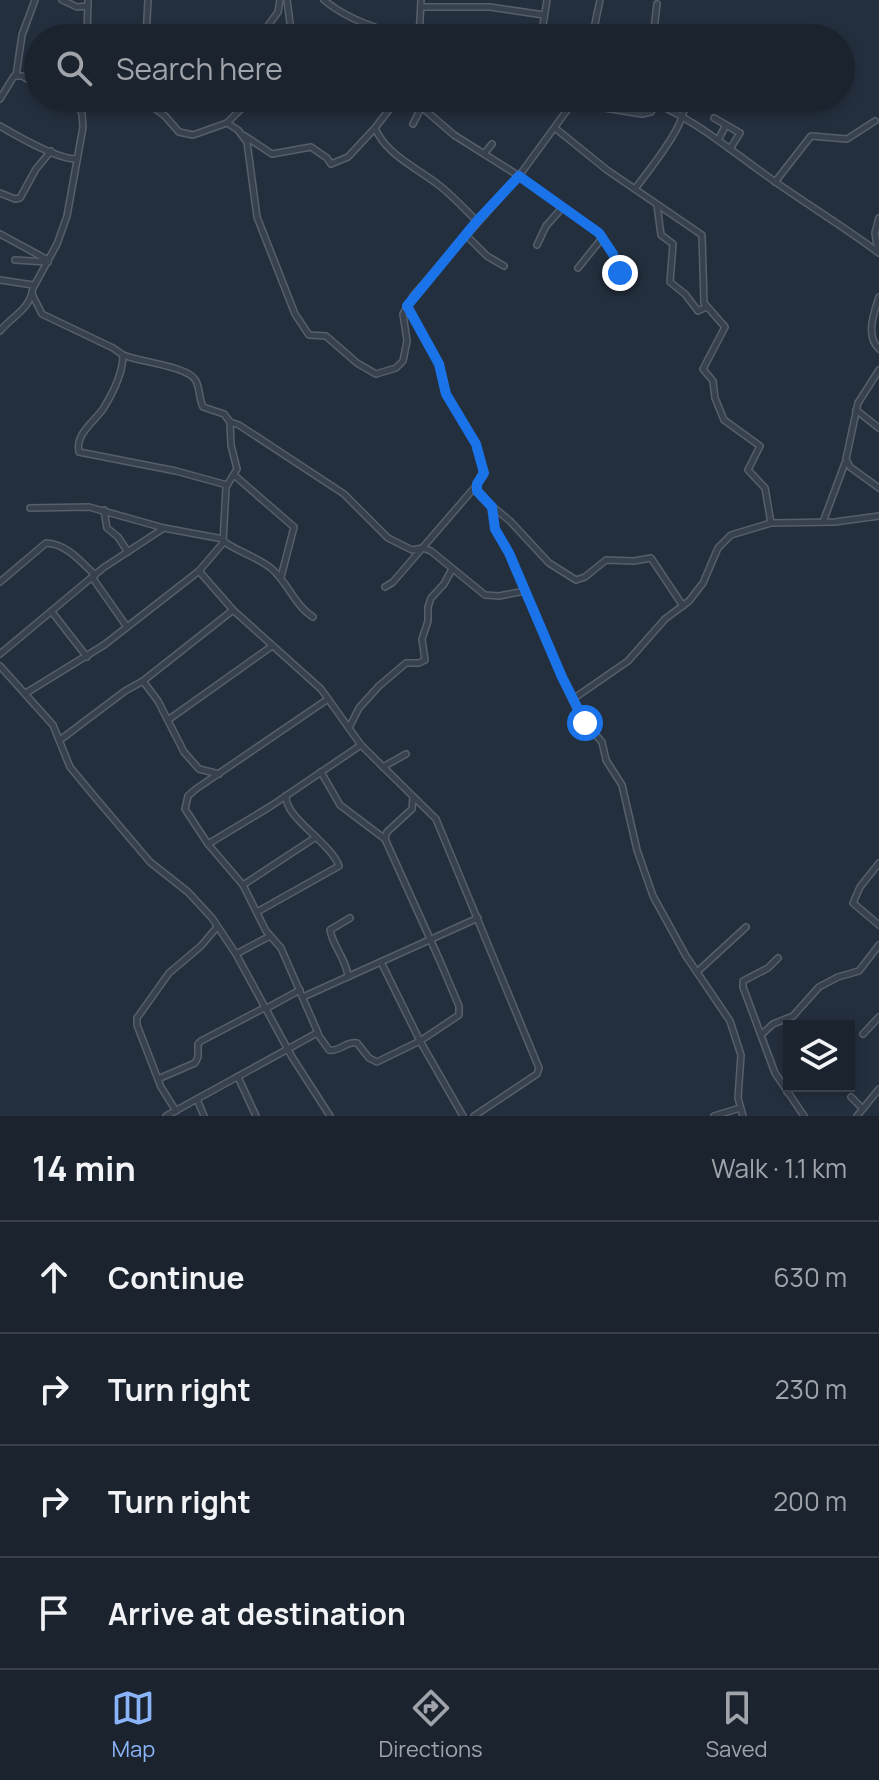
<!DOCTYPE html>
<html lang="en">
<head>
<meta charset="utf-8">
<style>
	body { margin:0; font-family:Manrope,sans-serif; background:#242b36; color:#f1f3f6 }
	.controls { position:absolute; right:24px; bottom:24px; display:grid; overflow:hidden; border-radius:0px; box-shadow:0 4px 12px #0003 }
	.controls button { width:72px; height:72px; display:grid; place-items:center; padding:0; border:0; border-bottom:2px solid #39404a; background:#1b232e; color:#f1f3f6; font:40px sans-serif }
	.stop { position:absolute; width:24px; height:24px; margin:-18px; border:6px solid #1a73e8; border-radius:50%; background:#fff }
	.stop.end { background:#1a73e8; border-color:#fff; box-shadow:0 2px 8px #0008 }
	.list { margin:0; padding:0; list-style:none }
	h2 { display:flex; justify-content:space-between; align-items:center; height:104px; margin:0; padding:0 32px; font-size:34px }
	h2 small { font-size:26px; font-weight:400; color:#a0a4aa }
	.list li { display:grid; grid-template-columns:52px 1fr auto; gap:24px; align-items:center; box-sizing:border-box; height:112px; padding:0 32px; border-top:2px solid #39404a }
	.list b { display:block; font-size:30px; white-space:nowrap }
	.list em { font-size:26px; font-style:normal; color:#a0a4aa }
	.icon { flex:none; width:44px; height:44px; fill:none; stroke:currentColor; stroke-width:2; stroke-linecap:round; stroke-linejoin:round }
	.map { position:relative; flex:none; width:879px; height:1116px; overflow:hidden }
	.search { position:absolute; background:#1b232e; box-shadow:0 4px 12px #0003; left:24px; right:24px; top:24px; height:88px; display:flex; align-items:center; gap:20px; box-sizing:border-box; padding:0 28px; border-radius:44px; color:#a0a4aa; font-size:30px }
	.sheet { height:552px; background:#1b232e }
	nav { display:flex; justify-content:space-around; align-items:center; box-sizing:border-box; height:112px; border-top:2px solid #39404a; background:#1b232e; font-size:22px; color:#a0a4aa }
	nav a { display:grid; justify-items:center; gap:4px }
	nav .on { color:#8ab4f8 }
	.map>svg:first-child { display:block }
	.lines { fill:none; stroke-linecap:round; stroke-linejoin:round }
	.minor-casing { stroke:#565f6c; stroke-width:8 }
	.minor { stroke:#38414e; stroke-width:5 }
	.route { stroke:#1a73e8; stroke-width:10 }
</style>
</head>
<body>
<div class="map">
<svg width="879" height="1116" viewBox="0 0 879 1116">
	<rect width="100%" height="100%" fill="#242f3e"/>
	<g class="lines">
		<defs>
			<g id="minor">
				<polyline points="62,0 77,7 88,6"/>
				<polyline points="287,0 292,38"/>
				<path d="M 324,0 C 349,21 381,30 413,38"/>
				<polyline points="421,7 490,7 544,15"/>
				<polyline points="87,38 88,0"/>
				<polyline points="146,38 148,0"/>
				<polyline points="259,38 278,12 280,0"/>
				<polyline points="362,38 369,25"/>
				<polyline points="419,38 421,0"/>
				<polyline points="541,38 547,0"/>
				<polyline points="592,38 600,0"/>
				<polyline points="653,38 657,4"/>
				<polyline points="16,76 22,35 35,0"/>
				<polyline points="141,98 165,116 179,132 193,135 227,123 252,98"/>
				<path d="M 398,98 L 375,128 C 386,155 419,169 440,186 C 454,197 465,210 477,221"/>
				<polyline points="411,98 454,135 519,176 599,233 613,254 620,273"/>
				<path d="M 641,98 C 692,115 733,153 777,183 C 811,207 846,228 879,253"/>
				<polyline points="0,99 14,76 22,76 38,85"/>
				<polyline points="592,106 642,114 651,112 656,104"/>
				<polyline points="714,118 740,133 730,149"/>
				<polyline points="227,123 238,130 247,142 257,217 295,314 309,335 326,336 357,363 376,374 396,368 403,361 407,341 403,314 413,296 519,176 576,98"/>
				<polyline points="413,124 421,108"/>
				<path d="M 0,126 C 17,136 57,159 76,159"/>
				<polyline points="555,128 607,170 702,235 704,303 725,327 703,369 713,381 715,398 724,420 760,446 748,470 765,488 771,523"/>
				<polyline points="245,136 272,154 311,147 327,158 331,164 348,157 375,128"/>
				<polyline points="718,140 726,125"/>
				<polyline points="484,154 492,144"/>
				<polyline points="775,182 811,136 847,139 875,121"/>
				<path d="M 635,189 C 648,171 692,119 684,98"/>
				<polyline points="0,193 15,199 20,198 36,169 51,151"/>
				<polyline points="657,205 661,235 673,244 670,282 685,294 698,311 706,307"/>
				<polyline points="0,234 48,260"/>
				<polyline points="466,235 487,256 504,266"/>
				<polyline points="537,245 546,226 562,208"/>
				<polyline points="878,251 875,233 879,218"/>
				<polyline points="15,260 48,262"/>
				<polyline points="578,268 603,237"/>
				<polyline points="0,280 33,285"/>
				<path d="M 32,294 L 42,314 L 113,348 L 123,355 C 123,374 113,393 103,409 C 94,422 75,434 79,452 L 176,471 L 227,485"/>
				<path d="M 879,297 C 874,313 865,335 879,349"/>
				<polyline points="407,307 439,364 446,394 476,444 483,471 476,487 481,497 510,521 549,563 576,580 585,577 606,560 634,561 651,558 683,606"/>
				<path d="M 0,331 C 12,316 30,310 33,288 L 57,244 L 67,216 L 83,127 L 82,114 L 76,98"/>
				<polyline points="879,370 858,403 846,459 850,467 879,488"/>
				<polyline points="856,410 879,428"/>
				<polyline points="230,422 239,425 344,494 388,538 412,550 423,548 431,551 485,595 499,596 525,591"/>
				<polyline points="234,475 294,527 281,577"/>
				<polyline points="492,507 495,529 509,553 562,677 581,719 602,742 606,760 622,785 637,850 653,896 686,956 730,1021 741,1055 738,1098 743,1116"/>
				<polyline points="30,508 89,507 164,528 223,539"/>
				<polyline points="104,510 107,528 118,537 128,552"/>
				<polyline points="823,522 845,463"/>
				<path d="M 223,541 C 238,552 258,557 272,569 C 288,583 295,606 313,617"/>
				<polyline points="199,571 233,610 321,689 361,745 436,819 539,1068 537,1074 474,1116"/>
				<polyline points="92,577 127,627"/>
				<path d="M 0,582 L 46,543 C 67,544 80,561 95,575"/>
				<polyline points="385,587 393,582 475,487"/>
				<polyline points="52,612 87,657"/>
				<polyline points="0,654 103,568 164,528"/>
				<polyline points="0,666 53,725 70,767 94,796 150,862 188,892 212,918 236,954 292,1057 330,1116"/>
				<polyline points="143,681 158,701 184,752 199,769 219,774"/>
				<path d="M 26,693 L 104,645 L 199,571 L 223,543 L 226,487 L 237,469 L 231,445 L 230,422 L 224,414 L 203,407 C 199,399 200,389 196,381 C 189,366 139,362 123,355"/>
				<polyline points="573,699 628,661 665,619 689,601 703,583 718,548 731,535 771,523 835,522 879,516"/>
				<polyline points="168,720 272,646"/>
				<polyline points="349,728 359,708 379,686 406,663 419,663 425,660 422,639 428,621 428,607 431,598 444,584 452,569"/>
				<polyline points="60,740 125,691 143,681 233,610"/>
				<polyline points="383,767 406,754"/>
				<polyline points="321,772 340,805 385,839"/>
				<polyline points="208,844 271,806 361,745"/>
				<polyline points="879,863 860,887 853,903 879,925"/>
				<polyline points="243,885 316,837"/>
				<path d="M 257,912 L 339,866 C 331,843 285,818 286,796"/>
				<polyline points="236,954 270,936"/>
				<polyline points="778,958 768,968 743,981 743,987 775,1073 804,1116"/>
				<polyline points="381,962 420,1041 463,1116"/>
				<polyline points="697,972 746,927"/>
				<path d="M 348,977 C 347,960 333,947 330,930 L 350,918"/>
				<polyline points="303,997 478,918"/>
				<polyline points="267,1008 300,990"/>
				<polyline points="318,1033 281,948 266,931 243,885 208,844 185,809 188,796 196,789 328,699"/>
				<polyline points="863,1034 879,1017"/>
				<polyline points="761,1035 773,1024 793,1016 819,987 838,977 859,971 879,945"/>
				<polyline points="238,1077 256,1116"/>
				<polyline points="158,1079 195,1063 198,1057 198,1044 201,1041 266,1007"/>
				<polyline points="787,1092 793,1086"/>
				<polyline points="851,1097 863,1109"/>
				<polyline points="197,1099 204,1116"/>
				<polyline points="176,1111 161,1087 137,1025 137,1018 169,973 201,946 217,927"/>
				<path d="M 166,1116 L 317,1033 L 329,1050 C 340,1052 346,1041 357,1043 L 369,1058 L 377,1062 L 420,1041 L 459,1015 L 459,1006 L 440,961 L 385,839 L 387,832 L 412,809 L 413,797"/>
				<polyline points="714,1116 740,1108"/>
				<polyline points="857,1116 879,1089"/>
			</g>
		</defs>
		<use href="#minor" class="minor-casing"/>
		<use href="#minor" class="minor"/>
	</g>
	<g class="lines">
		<polyline class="route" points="585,723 562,677 509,553 495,529 492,507 477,491 477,484 484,473 476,444 446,394 439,364 407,306 477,221 519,176 599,233 613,254 620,273"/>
	</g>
</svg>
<div class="controls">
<button><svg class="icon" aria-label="layers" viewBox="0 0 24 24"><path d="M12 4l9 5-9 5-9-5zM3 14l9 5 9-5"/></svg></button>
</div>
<div class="stop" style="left:585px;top:723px"></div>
<div class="stop end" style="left:620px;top:273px"></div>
<div class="search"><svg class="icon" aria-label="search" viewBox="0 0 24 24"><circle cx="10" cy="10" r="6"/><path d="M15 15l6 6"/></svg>Search here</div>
</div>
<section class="sheet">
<h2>14 min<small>Walk · 1.1 km</small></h2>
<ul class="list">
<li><svg class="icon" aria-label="ahead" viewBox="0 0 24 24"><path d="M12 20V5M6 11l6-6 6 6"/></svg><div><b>Continue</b></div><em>630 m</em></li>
<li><svg class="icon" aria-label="right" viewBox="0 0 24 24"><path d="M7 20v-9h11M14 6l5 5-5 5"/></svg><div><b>Turn right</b></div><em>230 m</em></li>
<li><svg class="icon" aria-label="right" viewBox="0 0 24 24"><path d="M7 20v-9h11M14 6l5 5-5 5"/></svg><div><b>Turn right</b></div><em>200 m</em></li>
<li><svg class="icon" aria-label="arrive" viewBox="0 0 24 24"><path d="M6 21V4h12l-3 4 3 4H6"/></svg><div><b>Arrive at destination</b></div></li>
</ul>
</section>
<nav>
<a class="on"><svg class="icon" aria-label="map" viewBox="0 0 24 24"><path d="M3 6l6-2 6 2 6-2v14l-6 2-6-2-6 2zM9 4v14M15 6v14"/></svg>Map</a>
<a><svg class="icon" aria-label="directions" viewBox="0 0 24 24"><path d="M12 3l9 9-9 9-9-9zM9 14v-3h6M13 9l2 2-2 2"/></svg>Directions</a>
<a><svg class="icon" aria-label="saved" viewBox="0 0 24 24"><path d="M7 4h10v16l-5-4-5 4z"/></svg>Saved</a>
</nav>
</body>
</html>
